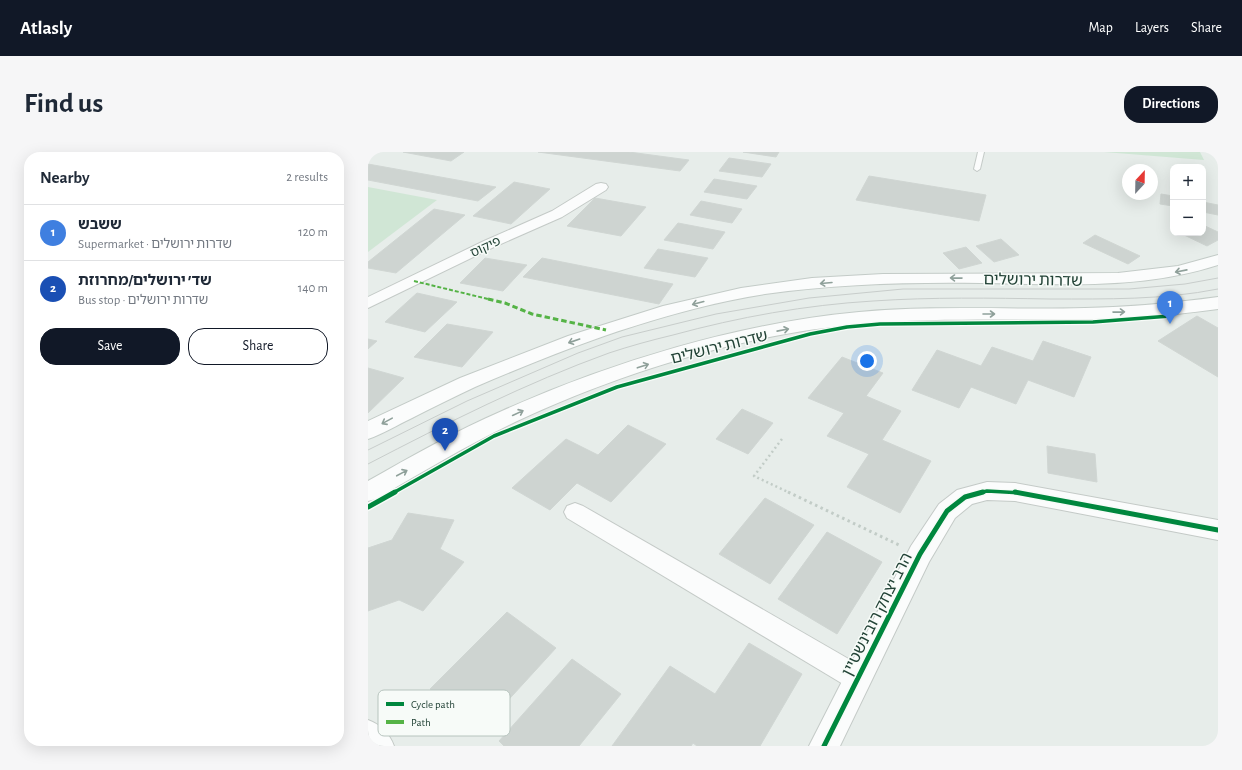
<!DOCTYPE html>
<html lang="en">
<head>
<meta charset="utf-8">
<style>
	body { margin:0; font-family:"Alegreya Sans","Noto Sans Hebrew",sans-serif; background:#f6f6f7; color:#1f2937 }
	.controls { position:absolute; right:12px; top:12px; display:grid; overflow:hidden; border-radius:8px; box-shadow:0 4px 16px #0002 }
	.controls button { width:36px; height:36px; display:grid; place-items:center; padding:0; border:0; border-bottom:1px solid #e0e1e3; background:#fff; color:#1f2937; font:20px sans-serif }
	.compass { position:absolute; left:754px; top:12px; width:36px; height:36px; border-radius:50%; background:#fff; box-shadow:0 4px 16px #0002; rotate:22deg }
	.you { position:absolute; left:499px; top:209px; width:14px; height:14px; margin:-10px; border:3px solid #fff; border-radius:50%; background:#1a73e8; box-shadow:0 0 0 6px #1a73e833 }
	.badge { display:grid; place-items:center; width:26px; height:26px; border-radius:50%; background:#111827; color:#fff; font-size:13px; font-weight:700 }
	.pin { position:absolute; translate:-50% -33px; filter:drop-shadow(0 1px 2px #0008) }
	.pin::after { content:''; position:absolute; top:21px; width:14px; height:12px; background:inherit; clip-path:polygon(0 0,100% 0,50% 100%) }
	.list { margin:0; padding:0; list-style:none }
	h2 { display:flex; justify-content:space-between; align-items:center; height:52px; margin:0; padding:0 16px; font-size:17px }
	h2 small { font-size:13px; font-weight:400; color:#747a83 }
	.list li { display:grid; grid-template-columns:26px 1fr auto; gap:12px; align-items:center; box-sizing:border-box; height:56px; padding:0 16px; border-top:1px solid #e0e1e3 }
	.list b { display:block; font-size:15px; white-space:nowrap }
	.list p { margin:0; font-size:13px; white-space:nowrap; color:#747a83 }
	.list em { font-size:13px; font-style:normal; color:#747a83 }
	.actions { display:flex; gap:8px; padding:12px 16px }
	.actions a { flex:1; padding:9px 0; border:1px solid #111827; border-radius:16px; text-align:center; font-size:14px; color:#111827 }
	.actions .main { background:#111827; color:#fff }
	.map { position:relative; flex:none; width:850px; height:594px; overflow:hidden; border-radius:16px }
	header { display:flex; align-items:center; gap:24px; box-sizing:border-box; height:56px; padding:0 20px; background:#111827; color:#fff }
	header strong { font-size:19px }
	nav { display:flex; gap:22px; margin-inline-start:auto; font-size:14px }
	.intro { display:flex; align-items:center; justify-content:space-between; box-sizing:border-box; height:96px; padding:0 24px }
	h1 { margin:0; font-size:28px }
	.button { padding:10px 18px; border-radius:16px; background:#111827; color:#fff; font-size:14px; font-weight:700 }
	main { display:flex; gap:24px; padding:0 24px }
	aside { flex:1; background:#fff; border-radius:16px; box-shadow:0 4px 16px #0002 }
	.map>svg:first-child { display:block }
	.green { fill:#d0e6d5 }
	.building { fill:#ced4d1; stroke:#d0d6d3 }
	.lines { fill:none; stroke-linecap:round; stroke-linejoin:round }
	.service-casing { stroke:#c4cac7; stroke-width:2 }
	.minor-casing { stroke:#c4cac7; stroke-width:2 }
	.tertiary-casing { stroke:#c4cac7; stroke-width:2 }
	.secondary-casing { stroke:#c3cbc7; stroke-width:2 }
	.path-far1 { stroke:#c2ccc7; stroke-width:2.5; stroke-dasharray:2 3; stroke-linecap:butt }
	.path { stroke:#c2ccc7; stroke-width:3; stroke-dasharray:2.5 3.5; stroke-linecap:butt }
	.service { fill:#fbfcfc; fill-rule:evenodd }
	.minor { fill:#fbfcfc; fill-rule:evenodd }
	.tertiary { fill:#fbfcfc; fill-rule:evenodd }
	.secondary { fill:#fbfcfc; fill-rule:evenodd }
	.tram { stroke:#c8cdcb; stroke-width:1 }
	.quiet-far1 { stroke:#55b346; stroke-width:2; stroke-dasharray:4 2; stroke-linecap:butt }
	.quiet { stroke:#55b346; stroke-width:3; stroke-dasharray:5.5 3; stroke-linecap:butt }
	.cycleway-far1-casing { stroke:#f7fbf8; stroke-width:6 }
	.cycleway-casing { stroke:#f7fbf8; stroke-width:8 }
	.cycleway-far1 { stroke:#00873e; stroke-width:3.5 }
	.cycleway { stroke:#00873e; stroke-width:5 }
	.oneway { stroke:#8fa09a }
	.labels { text-anchor:middle; stroke-width:3; stroke-linejoin:round; paint-order:stroke }
	.far-street-label { font-size:13px; fill:#234337; stroke:#f7fbf8 }
	.street-label { font-size:16px; fill:#234337; stroke:#f7fbf8 }
	.key { fill:#f7fbf8; stroke:#b7c4be; stroke-width:1 }
	.key-label { font-size:11px; fill:#234337 }
</style>
</head>
<body>
<header>
<strong>Atlasly</strong>
<nav><a>Map</a><a>Layers</a><a>Share</a></nav>
</header>
<div class="intro"><h1>Find us</h1><a class="button">Directions</a></div>
<main>
<aside>
<h2>Nearby<small>2 results</small></h2>
<ul class="list">
<li><span class="badge" style="background:#3f7fe0">1</span><div><b>ששבש</b><p>Supermarket · שדרות ירושלים</p></div><em>120 m</em></li>
<li><span class="badge" style="background:#1a4fb4">2</span><div><b>שד׳ ירושלים/מחרוזת</b><p>Bus stop · שדרות ירושלים</p></div><em>140 m</em></li>
</ul>
<div class="actions"><a class="main">Save</a><a>Share</a></div>
</aside>
<div class="map">
<svg width="850" height="594" viewBox="0 0 850 594">
	<rect width="100%" height="100%" fill="#e7edea"/>
	<g class="green">
		<polygon points="736,0 832,0 836,8"/>
		<polygon points="0,35 69,48 0,100"/>
	</g>
	<g class="building">
		<polygon points="35,0 96,0 83,9"/>
		<polygon points="170,0 261,0 321,8 312,19"/>
		<polygon points="375,0 411,0 408,5"/>
		<polygon points="361,6 403,12 394,25 351,19"/>
		<polygon points="0,12 128,35 110,49 0,28"/>
		<polygon points="501,24 618,43 611,69 488,48"/>
		<polygon points="346,27 389,34 379,47 336,40"/>
		<polygon points="146,30 182,37 143,72 105,64"/>
		<polygon points="793,42 805,44 805,54 792,52"/>
		<polygon points="227,46 278,55 253,84 199,74"/>
		<polygon points="333,49 374,57 364,71 322,63"/>
		<polygon points="835,50 850,53 850,63 835,60"/>
		<polygon points="66,57 97,63 28,121 0,116 0,110"/>
		<polygon points="310,71 357,80 345,97 296,88"/>
		<polygon points="835,73 850,80 850,88 839,94 812,81 835,81"/>
		<polygon points="727,83 772,104 760,112 715,91"/>
		<polygon points="633,87 651,103 626,110 608,94"/>
		<polygon points="598,95 614,111 591,117 575,101"/>
		<polygon points="290,97 340,106 327,125 276,116"/>
		<polygon points="117,106 159,113 135,139 92,131"/>
		<polygon points="174,106 305,132 291,152 155,125"/>
		<polygon points="49,141 89,150 57,180 17,170"/>
		<polygon points="829,164 850,176 850,225 790,189"/>
		<polygon points="79,172 125,180 94,215 46,205"/>
		<polygon points="0,187 9,189 0,197"/>
		<polygon points="675,189 723,205 706,245 660,228 648,252 603,235 591,256 544,238 569,198 613,214 624,195 665,209"/>
		<polygon points="474,205 515,221 498,244 533,259 514,288 563,309 532,361 479,335 501,302 459,284 476,261 440,246"/>
		<polygon points="0,216 36,226 0,261"/>
		<polygon points="374,257 405,271 380,302 348,287"/>
		<polygon points="260,273 298,292 243,350 209,331 182,358 144,336 198,287 230,303"/>
		<polygon points="679,294 727,302 729,330 680,321"/>
		<polygon points="397,346 446,373 402,432 351,402"/>
		<polygon points="40,361 86,368 72,397 96,410 55,459 31,448 0,459 0,396 24,388"/>
		<polygon points="459,380 514,410 469,482 410,447"/>
		<polygon points="139,460 188,496 112,579 62,537"/>
		<polygon points="381,491 434,522 392,594 329,594 325,591 323,594 244,594 302,514 347,542"/>
		<polygon points="204,507 253,542 211,594 136,594 131,589"/>
	</g>
	<g class="lines">
		<defs>
			<polygon id="service" points="610,0 616,0 612,17 609,19 606,17"/>
			<g id="minor">
				<polygon points="233,31 238,32 240,35 238,38 194,65 126,95 0,156 0,145 116,89 184,59 228,32"/>
				<polygon points="207,351 215,354 498,517 502,526 498,535 489,539 480,535 199,366 196,360 199,354"/>
			</g>
			<g id="tertiary">
				<polygon points="619,330 647,331 850,368 850,388 647,349 619,348 604,352 587,366 561,410 472,594 441,594 543,394 571,352 589,338"/>
				<path d="M 0,568 C 13,573 21,581 26,594 L 0,594 Z"/>
			</g>
			<g id="secondary">
				<path d="M 850,103 L 850,113 C 773,138 693,132 613,131 C 541,130 469,132 397,142 C 297,158 200,195 107,235 C 86,245 65,255 44,266 C 29,273 15,282 0,287 L 0,269 L 92,226 L 200,184 L 295,154 L 373,136 L 444,126 L 515,122 L 750,121 L 810,114 Z"/>
				<path d="M 850,145 L 850,157 C 819,161 789,165 758,166 C 670,170 582,164 494,172 C 379,181 251,221 147,270 C 99,293 54,320 8,347 L 0,349 L 0,329 C 44,304 88,279 134,259 C 243,210 372,171 491,160 C 567,153 642,158 717,156 C 762,155 806,151 850,145 Z"/>
			</g>
		</defs>
		<use href="#service" class="service-casing"/>
		<use href="#minor" class="minor-casing"/>
		<use href="#tertiary" class="tertiary-casing"/>
		<use href="#secondary" class="secondary-casing"/>
		<polyline class="path-far1" points="414,287 386,324 422,341"/>
		<polyline class="path" points="420,340 531,393"/>
		<use href="#service" class="service"/>
		<use href="#minor" class="minor"/>
		<use href="#tertiary" class="tertiary"/>
		<use href="#secondary" class="secondary"/>
		<g class="tram">
			<polyline points="0,298 99,249 210,201 254,185 348,162 441,146 535,137 761,137 817,132 850,126"/>
			<path d="M 0,312 C 79,271 158,231 241,201 C 262,194 284,188 305,183 C 371,165 438,153 505,149 C 564,145 623,146 682,147 C 739,147 795,148 850,137"/>
		</g>
		<polyline class="quiet-far1" points="46,129 124,148"/>
		<polyline class="quiet" points="120,147 137,151 164,162 238,178"/>
		<defs>
			<g id="cycleway-far1">
				<polyline points="25,341 126,284 249,235 442,182 479,175 512,172 725,170 802,164"/>
				<polyline points="611,341 619,339 653,341"/>
			</g>
			<g id="cycleway">
				<polyline points="647,340 850,378"/>
				<polyline points="0,355 27,340"/>
				<polyline points="456,594 552,402 579,359 597,345 615,340"/>
			</g>
		</defs>
		<use href="#cycleway-far1" class="cycleway-far1-casing"/>
		<use href="#cycleway" class="cycleway-casing"/>
		<use href="#cycleway-far1" class="cycleway-far1"/>
		<use href="#cycleway" class="cycleway"/>
	</g>
	<defs><path id="oneway-shaft" d="M-6 0H5M1.5-3L5.5 0L1.5 3" fill="none" stroke-width="1.6" stroke-linecap="round" stroke-linejoin="round"/></defs>
	<g class="oneway">
		<use href="#oneway-shaft" transform="translate(813 119) rotate(169)"/>
		<use href="#oneway-shaft" transform="translate(588 126) rotate(-179)"/>
		<use href="#oneway-shaft" transform="translate(458 131) rotate(175)"/>
		<use href="#oneway-shaft" transform="translate(330 151) rotate(165)"/>
		<use href="#oneway-shaft" transform="translate(751 160) rotate(-1)"/>
		<use href="#oneway-shaft" transform="translate(621 162)"/>
		<use href="#oneway-shaft" transform="translate(415 178) rotate(-11)"/>
		<use href="#oneway-shaft" transform="translate(206 189) rotate(161)"/>
		<use href="#oneway-shaft" transform="translate(275 214) rotate(-18)"/>
		<use href="#oneway-shaft" transform="translate(150 261) rotate(-25)"/>
		<use href="#oneway-shaft" transform="translate(19 269) rotate(151)"/>
		<use href="#oneway-shaft" transform="translate(34 321) rotate(-28)"/>
	</g>
	<g class="labels">
		<g class="far-street-label">
			<text transform="translate(117 94) rotate(-25)" y="5">פיקוס</text>
		</g>
		<g class="street-label">
			<text transform="translate(665 127) rotate(1)" y="6">שדרות ירושלים</text>
			<text transform="translate(351 194) rotate(-14)" y="6">שדרות ירושלים</text>
			<text transform="translate(508 462) rotate(-63)" y="6">הרב יצחק רובינשטיין</text>
		</g>
	</g>
	<rect x="10" y="538" width="132" height="46" rx="6" class="key"/>
	<rect x="18" y="550" width="18" height="4" fill="#00873e"/>
	<rect x="18" y="568" width="18" height="4" fill="#55b346"/>
	<g class="key-label">
		<text x="43" y="556">Cycle path</text>
		<text x="43" y="574">Path</text>
	</g>
</svg>
<div class="controls">
<button>+</button>
<button>−</button>
</div>
<svg class="compass" viewBox="-18 -18 36 36"><path d="M0-13l5 13h-10z" fill="#e53935"/><path d="M0 13l5-13h-10z" fill="#747a83"/></svg>
<div class="you"></div>
<div class="pin badge" style="left:802px;top:172px;background:#3f7fe0">1</div>
<div class="pin badge" style="left:77px;top:299px;background:#1a4fb4">2</div>
</div>
</main>
</body>
</html>
